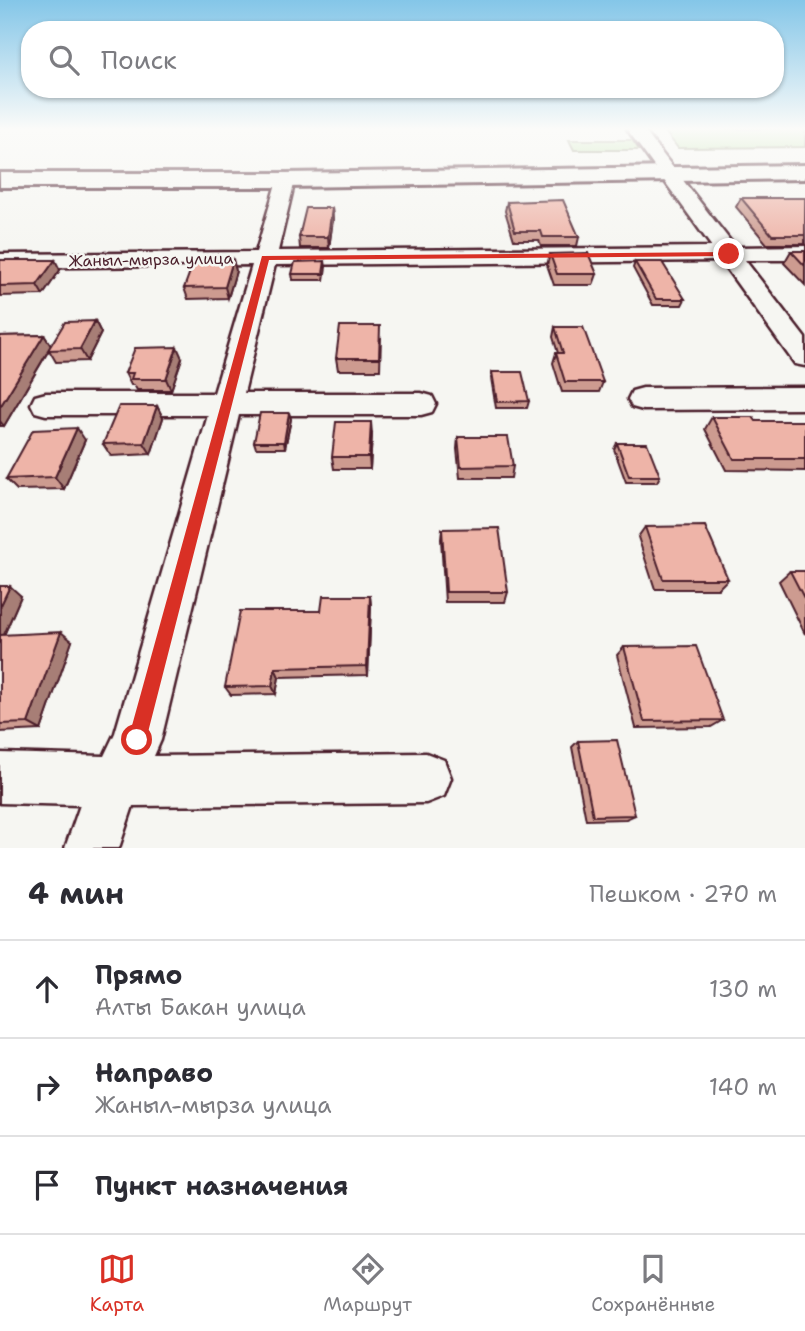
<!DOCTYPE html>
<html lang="ru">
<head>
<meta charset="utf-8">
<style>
	body { margin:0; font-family:"Shantell Sans",sans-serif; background:#f2f2f3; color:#2b2b33 }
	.stop { position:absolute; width:21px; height:21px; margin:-16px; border:5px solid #d93025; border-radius:50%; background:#fff }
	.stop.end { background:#d93025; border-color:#fff; box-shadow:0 2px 7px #0008 }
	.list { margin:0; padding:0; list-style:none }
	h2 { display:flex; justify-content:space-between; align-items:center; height:91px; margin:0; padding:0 28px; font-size:30px }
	h2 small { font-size:23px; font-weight:400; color:#7c7c81 }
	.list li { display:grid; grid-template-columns:46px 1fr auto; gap:21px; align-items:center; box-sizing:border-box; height:98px; padding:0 28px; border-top:2px solid #e1e1e2 }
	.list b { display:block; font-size:26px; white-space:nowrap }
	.list p { margin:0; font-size:23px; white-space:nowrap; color:#7c7c81 }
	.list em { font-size:23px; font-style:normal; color:#7c7c81 }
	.icon { flex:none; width:38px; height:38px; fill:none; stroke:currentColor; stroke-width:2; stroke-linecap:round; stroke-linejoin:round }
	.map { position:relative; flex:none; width:805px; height:848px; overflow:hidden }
	.search { position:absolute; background:#fff; box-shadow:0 2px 5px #0004; left:21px; right:21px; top:21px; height:77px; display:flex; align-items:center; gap:18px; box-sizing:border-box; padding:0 24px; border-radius:28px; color:#7c7c81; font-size:26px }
	.sheet { height:385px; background:#fff }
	nav { display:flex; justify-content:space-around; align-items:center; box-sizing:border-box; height:98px; border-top:2px solid #e1e1e2; background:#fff; font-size:19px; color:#7c7c81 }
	nav a { display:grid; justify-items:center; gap:4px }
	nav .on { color:#d93025 }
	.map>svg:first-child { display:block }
	.green { fill:#b5df9c; stroke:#807f64; stroke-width:2 }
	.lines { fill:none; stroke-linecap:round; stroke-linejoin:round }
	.minor-casing { stroke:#4a1f2b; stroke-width:5 }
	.major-casing { stroke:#4a1f2b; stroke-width:6 }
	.minor { fill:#f6f6f2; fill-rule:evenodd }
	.major { fill:#f6f6f2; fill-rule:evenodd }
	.wall { fill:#cd9b90; stroke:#4a1f2b; stroke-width:2 }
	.shaded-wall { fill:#a77e76; stroke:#4a1f2b; stroke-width:2 }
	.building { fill:#eeb4a8; stroke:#4a1f2b; stroke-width:2 }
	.route { fill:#d93025 }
	.labels { text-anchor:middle; stroke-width:5; stroke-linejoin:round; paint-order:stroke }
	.far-street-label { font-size:16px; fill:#4a1f2b; stroke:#f6f6f2 }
</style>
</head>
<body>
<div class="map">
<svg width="805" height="848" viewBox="0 0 805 848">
	<rect width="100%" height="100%" fill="#f6f6f2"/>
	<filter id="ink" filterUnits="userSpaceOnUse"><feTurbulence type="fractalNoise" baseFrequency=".0143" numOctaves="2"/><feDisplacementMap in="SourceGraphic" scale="14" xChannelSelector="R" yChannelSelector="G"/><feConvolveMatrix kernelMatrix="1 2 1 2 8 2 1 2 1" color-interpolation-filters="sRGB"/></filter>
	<g filter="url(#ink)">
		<g class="green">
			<polygon points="663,129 805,129 805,147 678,148"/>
			<polygon points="569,140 632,140 639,150 574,150"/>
		</g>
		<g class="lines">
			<defs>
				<g id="minor">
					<polygon points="627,129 643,129 735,247 805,246 805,260 745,260 805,338 805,366 795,364 721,261 275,265 244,393 421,393 432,396 436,404 432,412 421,415 239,415 161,740 154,756 426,753 444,760 451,778 444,796 426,803 133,806 119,848 65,848 80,805 0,803 0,753 104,756 115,733 208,415 46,415 35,412 31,404 35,396 46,393 214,393 252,265 0,268 0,254 256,252 277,180 286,174 295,180 278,251 712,247"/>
					<polygon points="805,387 805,409 643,410 632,407 628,399 632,391 643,388"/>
				</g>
				<polygon id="major" points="805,165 805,179 286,187 0,187 0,173 286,173"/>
			</defs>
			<use href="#minor" class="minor-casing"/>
			<use href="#major" class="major-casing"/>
			<use href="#minor" class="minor"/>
			<use href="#major" class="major"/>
		</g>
		<g class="wall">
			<polygon points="741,198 805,198 805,244 767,244 736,207"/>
			<polygon points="507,202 579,237 577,246 541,246 539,240 514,240 505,211"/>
			<polygon points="332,208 333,219 329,248 300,248 299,237"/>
			<polygon points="791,251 805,251 805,285 784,263"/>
			<polygon points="550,254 597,274 593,285 554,285 547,265"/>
			<polygon points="0,260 60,270 43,295 0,296"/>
			<polygon points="233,260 236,271 228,298 188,299 184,288"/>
			<polygon points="325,261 326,267 324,280 293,280 292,274"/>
			<polygon points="635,262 685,299 682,305 653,305 633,268"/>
			<polygon points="95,321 101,333 87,361 56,362 49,350 4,426 0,426 0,336 44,335 51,346"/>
			<polygon points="555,327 603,382 599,392 562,392 553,363 556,353 558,353 553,337"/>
			<polygon points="381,338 380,370 338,370 336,358"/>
			<polygon points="182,358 171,390 137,390 134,385 131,385 125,373"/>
			<polygon points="492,372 529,401 527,408 496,408 491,378"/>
			<polygon points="157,406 163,418 151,454 111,456 103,444"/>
			<polygon points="289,413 291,419 285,448 256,448 254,442"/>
			<polygon points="712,417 756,421 805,421 805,471 726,470 705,429"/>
			<polygon points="372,434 370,469 334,469 332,457"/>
			<polygon points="458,437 513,466 511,478 460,478 457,449"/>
			<polygon points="85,440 64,489 17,490 6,479"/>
			<polygon points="617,443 660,476 657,482 626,482 614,449"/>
			<polygon points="645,527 728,579 718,589 655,589 638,537"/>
			<polygon points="442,529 508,592 505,602 445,602 441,539"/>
			<polygon points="790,571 805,571 805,634 779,581"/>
			<polygon points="0,586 21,596 4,635 72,641 41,730 0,732"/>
			<polygon points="370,596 371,606 368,675 279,677 276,694 231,695 225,687 321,611"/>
			<polygon points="624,647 723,720 711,727 636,728 617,655"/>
			<polygon points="578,741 635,815 626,819 586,820 572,747"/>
		</g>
		<g class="shaded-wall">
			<polygon points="332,208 333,219 329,248 328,237"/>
			<polygon points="55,260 60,270 43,295 37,285"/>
			<polygon points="233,260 236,271 228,298 225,287"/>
			<polygon points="95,321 101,333 87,361 80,349"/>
			<polygon points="44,335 51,346 4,426 0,421 0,407"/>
			<polygon points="177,347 182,358 171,390 166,379"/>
			<polygon points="157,406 163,418 151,454 144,443"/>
			<polygon points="289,413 291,419 285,448 284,442"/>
			<polygon points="371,422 372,434 370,469 369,457"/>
			<polygon points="77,428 85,440 64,489 55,477"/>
			<polygon points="10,586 21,596 0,644 0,607"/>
			<polygon points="370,596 371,606 368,675 367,666"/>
			<polygon points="61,632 72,641 41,730 28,723"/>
			<polygon points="275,668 279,677 276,694 272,686"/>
		</g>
		<g class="building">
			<polygon points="741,198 805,198 805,235 772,235"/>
			<polygon points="563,200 579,237 543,237 541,231 515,231 507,202"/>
			<polygon points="306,208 332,208 328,237 299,237"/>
			<polygon points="791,251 805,251 805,266"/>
			<polygon points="588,253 597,274 557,274 550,254"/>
			<polygon points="0,260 55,260 37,285 0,286"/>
			<polygon points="233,260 225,287 184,288 194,261"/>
			<polygon points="325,261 323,274 292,274 295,262"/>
			<polygon points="635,262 662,262 685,299 656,299"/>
			<polygon points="95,321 80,349 48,350 65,322"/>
			<polygon points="340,326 380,326 379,358 336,358"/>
			<polygon points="555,327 583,327 603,382 565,382 556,353 563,353"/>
			<polygon points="44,335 0,407 0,336"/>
			<polygon points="177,347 166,379 131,379 133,373 125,373 135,348"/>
			<polygon points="492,372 522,372 529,401 497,402"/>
			<polygon points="119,406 157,406 144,443 103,444"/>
			<polygon points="260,413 289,413 284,442 254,442"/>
			<polygon points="712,417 753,417 756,421 805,421 805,459 734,459"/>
			<polygon points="336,422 371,422 369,457 332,457"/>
			<polygon points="77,428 55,477 6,479 33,430"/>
			<polygon points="458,437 508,437 513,466 461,467"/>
			<polygon points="617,443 647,443 660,476 629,476"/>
			<polygon points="705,526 728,579 663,579 645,527"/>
			<polygon points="499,528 508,592 446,592 442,529"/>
			<polygon points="790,571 805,571 805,600"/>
			<polygon points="0,586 10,586 0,607"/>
			<polygon points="323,596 370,596 367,666 275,668 272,686 225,687 240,611 321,611"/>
			<polygon points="61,632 28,723 0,724 0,635"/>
			<polygon points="696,646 723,720 644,721 624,647"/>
			<polygon points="617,740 635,815 593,816 578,741"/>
		</g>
	</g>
	<linearGradient id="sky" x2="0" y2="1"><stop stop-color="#84c6e8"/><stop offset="0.52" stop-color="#fbfbf9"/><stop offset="1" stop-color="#fbfbf9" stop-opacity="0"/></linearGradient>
	<rect width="805" height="248" fill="url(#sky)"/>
	<polygon class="route" points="729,252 732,256 269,260 146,740 143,746 137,749 131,746 128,740 262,256"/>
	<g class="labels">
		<g class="far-street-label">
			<text transform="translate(151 259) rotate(-1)" y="6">Жаныл-мырза улица</text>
		</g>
	</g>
</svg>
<div class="stop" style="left:137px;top:740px"></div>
<div class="stop end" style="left:729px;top:254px"></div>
<div class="search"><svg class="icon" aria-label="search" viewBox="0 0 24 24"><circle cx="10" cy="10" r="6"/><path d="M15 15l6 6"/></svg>Поиск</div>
</div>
<section class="sheet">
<h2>4 мин<small>Пешком · 270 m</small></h2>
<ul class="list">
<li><svg class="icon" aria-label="ahead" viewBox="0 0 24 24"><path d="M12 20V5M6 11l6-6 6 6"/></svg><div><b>Прямо</b><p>Алты Бакан улица</p></div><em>130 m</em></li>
<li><svg class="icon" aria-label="right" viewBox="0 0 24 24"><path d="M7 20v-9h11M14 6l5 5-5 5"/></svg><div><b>Направо</b><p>Жаныл-мырза улица</p></div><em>140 m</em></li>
<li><svg class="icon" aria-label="arrive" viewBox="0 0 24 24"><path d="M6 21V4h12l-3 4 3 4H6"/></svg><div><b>Пункт назначения</b></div></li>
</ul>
</section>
<nav>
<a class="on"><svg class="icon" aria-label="map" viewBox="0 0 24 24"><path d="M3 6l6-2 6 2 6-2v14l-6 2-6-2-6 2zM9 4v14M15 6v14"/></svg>Карта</a>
<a><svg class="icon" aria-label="directions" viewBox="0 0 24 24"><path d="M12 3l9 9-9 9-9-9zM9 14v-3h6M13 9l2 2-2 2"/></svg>Маршрут</a>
<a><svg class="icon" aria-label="saved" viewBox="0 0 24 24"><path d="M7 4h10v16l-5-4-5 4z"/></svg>Сохранённые</a>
</nav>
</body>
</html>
